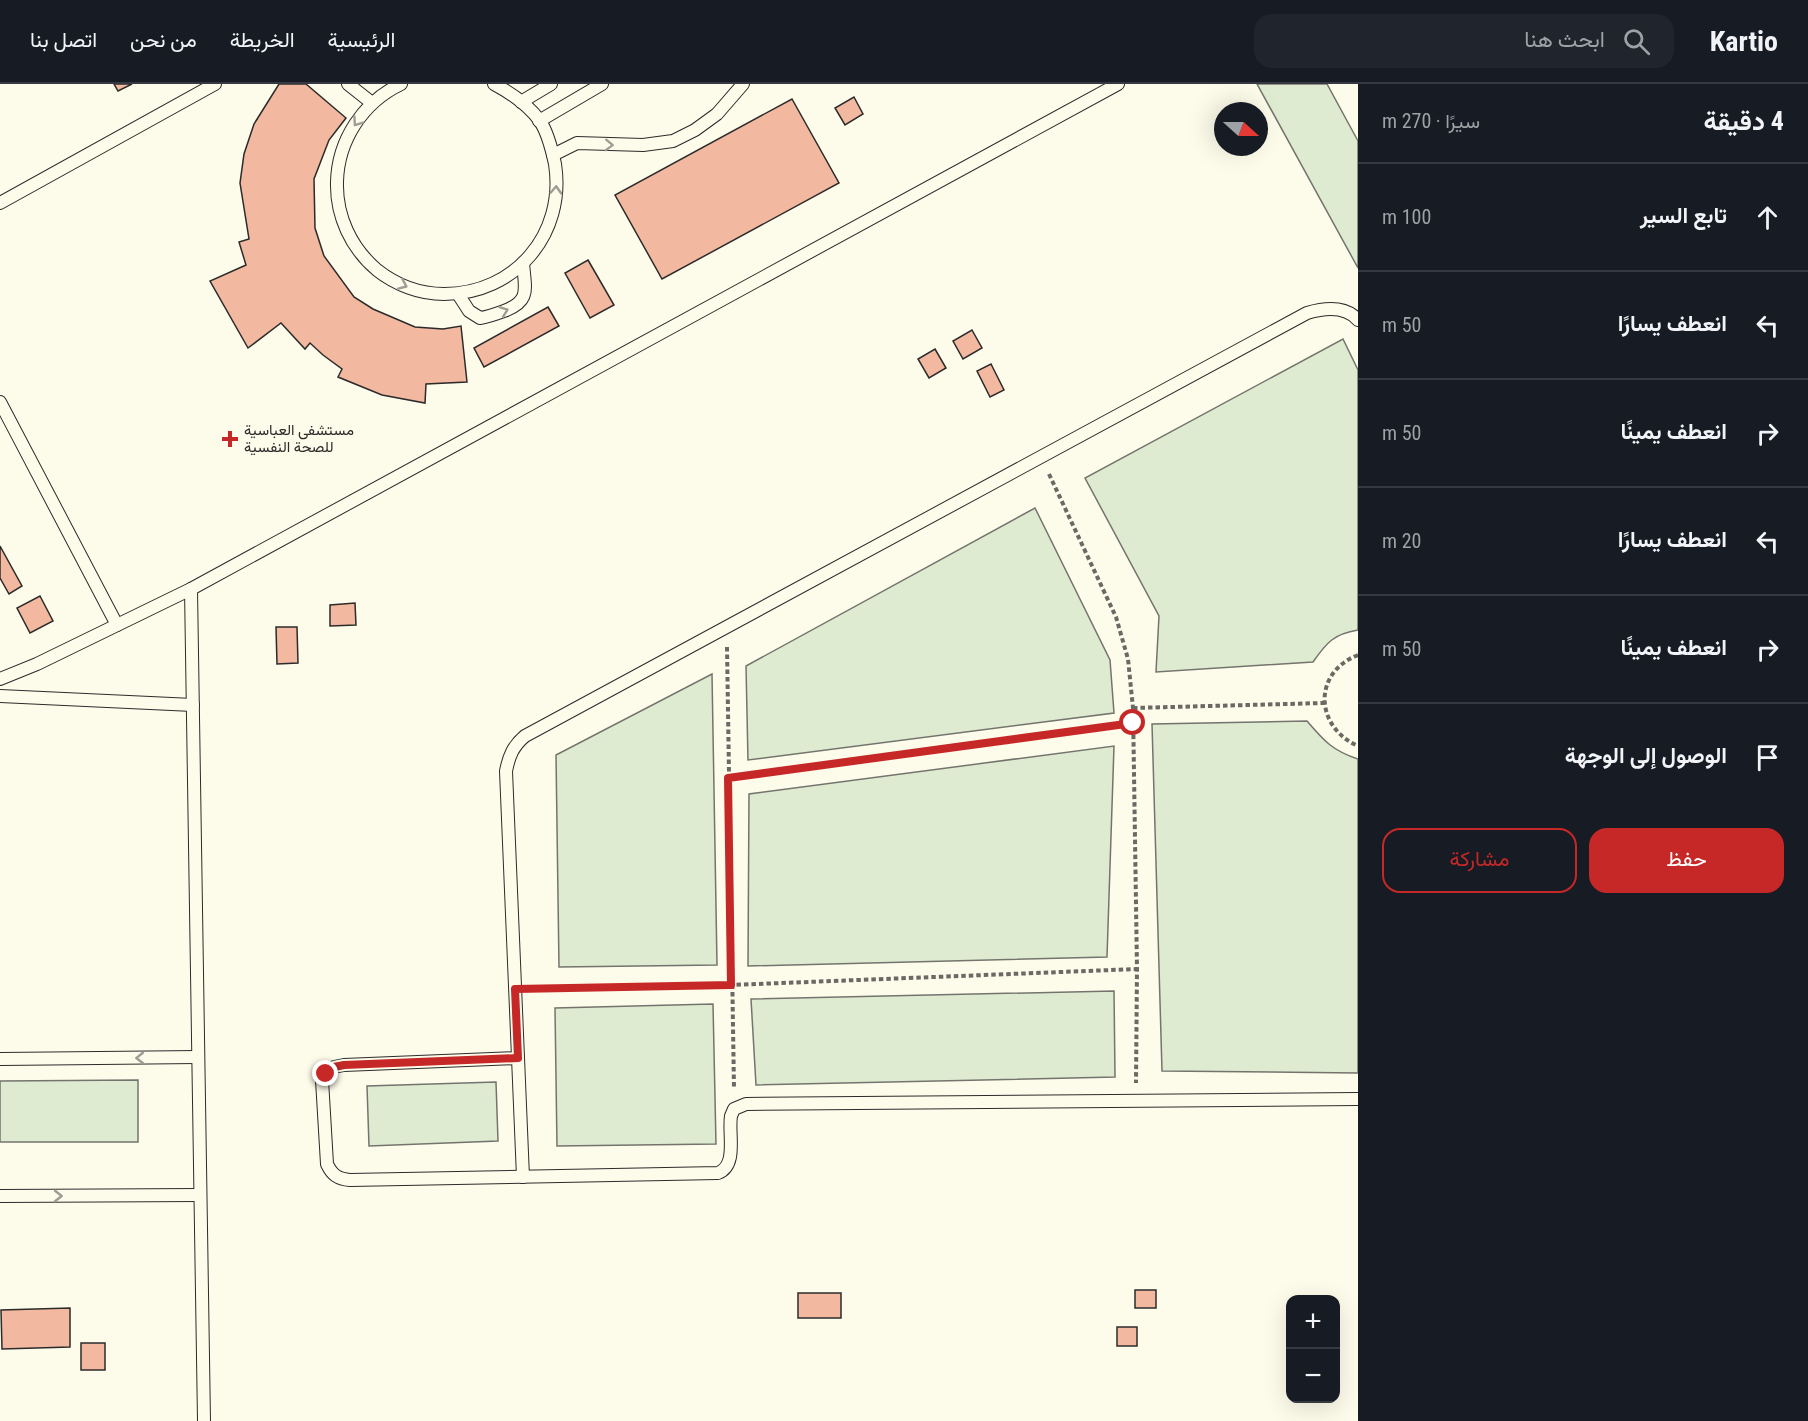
<!DOCTYPE html>
<html lang="ar">
<head>
<meta charset="utf-8">
<style>
	body { margin:0; font-family:"Roboto Condensed",Vazirmatn,sans-serif; background:#20242c; color:#f1f3f6; direction:rtl }
	.controls { position:absolute; right:18px; bottom:18px; display:grid; overflow:hidden; border-radius:12px; box-shadow:0 6px 24px #0002 }
	.controls button { width:54px; height:54px; display:grid; place-items:center; padding:0; border:0; border-bottom:2px solid #363941; background:#171b24; color:#f1f3f6; font:30px sans-serif }
	.compass { position:absolute; left:1214px; top:18px; width:54px; height:54px; border-radius:50%; background:#171b24; box-shadow:0 6px 24px #0002; rotate:111deg }
	.stop { position:absolute; width:18px; height:18px; margin:-14px; border:4px solid #c62828; border-radius:50%; background:#fff }
	.stop.end { background:#c62828; border-color:#fff; box-shadow:0 2px 6px #0008 }
	.list { margin:0; padding:0; list-style:none }
	h2 { display:flex; justify-content:space-between; align-items:center; height:78px; margin:0; padding:0 24px; font-size:26px }
	h2 small { font-size:20px; font-weight:400; color:#9ea1a6 }
	.list li { display:grid; grid-template-columns:39px 1fr auto; gap:18px; align-items:center; box-sizing:border-box; height:108px; padding:0 24px; border-top:2px solid #363941 }
	.list b { display:block; font-size:22px; white-space:nowrap }
	.list em { font-size:20px; font-style:normal; color:#9ea1a6 }
	.actions { display:flex; gap:12px; padding:18px 24px }
	.actions a { flex:1; padding:14px 0; border:2px solid #c62828; border-radius:18px; text-align:center; font-size:21px; color:#c62828 }
	.actions .main { background:#c62828; color:#fff }
	.icon { flex:none; width:33px; height:33px; fill:none; stroke:currentColor; stroke-width:2; stroke-linecap:round; stroke-linejoin:round }
	.map { position:relative; flex:none; width:1358px; height:1337px; overflow:hidden; direction:ltr }
	header { display:flex; align-items:center; gap:36px; box-sizing:border-box; height:84px; padding:0 30px; background:#171b24; border-bottom:2px solid #363941 }
	header strong { font-size:28px }
	nav { display:flex; gap:33px; margin-inline-start:auto; font-size:21px }
	.search { width:420px; height:54px; background:#20242c; display:flex; align-items:center; gap:15px; box-sizing:border-box; padding:0 21px; border-radius:18px; color:#9ea1a6; font-size:22px }
	main { display:flex }
	aside { flex:1; background:#171b24 }
	.map>svg:first-child { display:block }
	.green { fill:#deebd1; stroke:#74746e; stroke-width:1.5 }
	.building { fill:#f2b8a0; stroke:#2b2b2b; stroke-width:1.5 }
	.lines { fill:none; stroke-linecap:round; stroke-linejoin:round }
	.service-casing { stroke:#2b2b2b; stroke-width:14 }
	.path { stroke:#6a6964; stroke-width:4; stroke-dasharray:4.5 3; stroke-linecap:butt }
	.service { stroke:#fdfbea; stroke-width:12 }
	.oneway { stroke:#9e9d94 }
	.route { stroke:#c62828; stroke-width:8 }
	.poi-dot { fill:#c62828; stroke:#fdfbea; stroke-width:2 }
	.labels { text-anchor:middle; stroke-width:4.5; stroke-linejoin:round; paint-order:stroke }
	.poi-label { font-size:15px; fill:#2b2b2b; stroke:#fdfbea; text-anchor:start }
</style>
</head>
<body>
<header>
<strong>Kartio</strong>
<div class="search"><svg class="icon" aria-label="search" viewBox="0 0 24 24"><circle cx="10" cy="10" r="6"/><path d="M15 15l6 6"/></svg>ابحث هنا</div>
<nav><a>الرئيسية</a><a>الخريطة</a><a>من نحن</a><a>اتصل بنا</a></nav>
</header>
<main>
<aside>
<h2>4 دقيقة<small>سيرًا · 270 m</small></h2>
<ul class="list">
<li><svg class="icon" aria-label="ahead" viewBox="0 0 24 24"><path d="M12 20V5M6 11l6-6 6 6"/></svg><div><b>تابع السير</b></div><em>100 m</em></li>
<li><svg class="icon" aria-label="left" viewBox="0 0 24 24"><path d="M17 20v-9H6M10 6l-5 5 5 5"/></svg><div><b>انعطف يسارًا</b></div><em>50 m</em></li>
<li><svg class="icon" aria-label="right" viewBox="0 0 24 24"><path d="M7 20v-9h11M14 6l5 5-5 5"/></svg><div><b>انعطف يمينًا</b></div><em>50 m</em></li>
<li><svg class="icon" aria-label="left" viewBox="0 0 24 24"><path d="M17 20v-9H6M10 6l-5 5 5 5"/></svg><div><b>انعطف يسارًا</b></div><em>20 m</em></li>
<li><svg class="icon" aria-label="right" viewBox="0 0 24 24"><path d="M7 20v-9h11M14 6l5 5-5 5"/></svg><div><b>انعطف يمينًا</b></div><em>50 m</em></li>
<li><svg class="icon" aria-label="arrive" viewBox="0 0 24 24"><path d="M6 21V4h12l-3 4 3 4H6"/></svg><div><b>الوصول إلى الوجهة</b></div></li>
</ul>
<div class="actions"><a class="main">حفظ</a><a>مشاركة</a></div>
</aside>
<div class="map">
<svg width="1358" height="1337" viewBox="0 0 1358 1337">
	<rect width="100%" height="100%" fill="#fdfbea"/>
	<g class="green">
		<polygon points="1257,0 1327,0 1358,57 1358,184"/>
		<path d="M 1343,255 L 1358,286 L 1358,546 C 1334,550 1327,558 1313,578 L 1156,588 L 1159,532 L 1085,394 Z"/>
		<polygon points="1035,424 1110,576 1114,629 748,676 746,582"/>
		<polygon points="712,590 717,881 559,883 556,671"/>
		<path d="M 1307,637 C 1324,657 1333,667 1358,675 L 1358,989 L 1162,987 L 1152,640 Z"/>
		<polygon points="1114,662 1107,873 748,882 749,710"/>
		<polygon points="1114,907 1115,993 756,1001 751,915"/>
		<polygon points="713,920 716,1060 557,1062 555,924"/>
		<polygon points="138,996 138,1058 0,1058 0,997"/>
		<polygon points="496,998 498,1057 369,1062 367,1002"/>
	</g>
	<g class="building">
		<polygon points="114,0 132,0 118,7"/>
		<polygon points="279,0 306,0 346,34 329,56 314,95 315,144 324,172 354,213 373,225 415,243 443,245 461,242 467,298 426,300 425,319 382,311 338,293 342,285 323,271 310,259 305,265 281,239 248,264 210,197 246,181 239,158 249,155 240,99 244,70 254,40"/>
		<polygon points="854,13 863,30 845,41 835,24"/>
		<polygon points="792,15 839,99 662,195 615,111"/>
		<polygon points="588,176 614,221 590,234 565,189"/>
		<polygon points="548,223 559,242 484,283 474,264"/>
		<polygon points="972,246 982,264 963,275 953,257"/>
		<polygon points="935,265 946,284 929,294 918,275"/>
		<polygon points="991,280 1004,306 990,313 977,287"/>
		<polygon points="0,462 22,502 9,510 0,494"/>
		<polygon points="40,512 53,537 30,549 17,524"/>
		<polygon points="355,519 356,541 330,542 330,521"/>
		<polygon points="276,543 297,543 298,579 277,580"/>
		<rect x="1135" y="1206" width="21" height="18"/>
		<rect x="798" y="1209" width="43" height="25"/>
		<polygon points="70,1224 70,1263 2,1265 1,1226"/>
		<rect x="1117" y="1243" width="20" height="19"/>
		<rect x="81" y="1259" width="24" height="27"/>
	</g>
	<g class="lines">
		<defs>
			<g id="service">
				<polyline points="348,0 372,19"/>
				<path d="M 401,0 C 363,18 338,56 337,98 C 336,132 351,164 377,186 C 396,201 420,210 444,210 C 515,210 566,150 555,80 C 552,66 548,49 540,37 C 529,22 511,9 494,0"/>
				<polyline points="521,18 551,0"/>
				<polyline points="539,37 602,0"/>
				<polyline points="553,71 577,59 643,61 673,57 695,46 717,30 743,0"/>
				<polyline points="0,119 215,0"/>
				<path d="M 458,210 L 469,227 L 480,234 C 488,233 496,230 504,227 C 531,217 525,205 523,179"/>
				<polyline points="0,318 117,541"/>
				<polyline points="191,505 204,1337"/>
				<polyline points="0,595 37,580 191,505 1118,0"/>
				<polyline points="0,612 193,621"/>
				<path d="M 518,974 L 344,981 L 334,983 L 322,996 L 327,1080 C 332,1091 338,1095 350,1096 L 718,1089 C 738,1082 728,1049 731,1032 L 734,1025 L 746,1020 L 1358,1015"/>
				<polyline points="0,975 198,973"/>
				<path d="M 523,1093 L 506,687 C 509,672 513,662 525,652 L 1307,229 C 1324,224 1345,221 1358,236"/>
				<polyline points="0,1112 200,1111"/>
			</g>
		</defs>
		<use href="#service" class="service-casing"/>
		<g class="path">
			<polyline points="1049,390 1116,533 1128,575 1133,624 1137,885 1136,999"/>
			<polyline points="727,563 734,1005"/>
			<path d="M 1358,571 C 1312,589 1315,643 1358,662"/>
			<polyline points="1133,624 1324,619"/>
			<polyline points="728,694 1133,639"/>
			<polyline points="534,905 731,901 1137,885"/>
		</g>
		<use href="#service" class="service"/>
	</g>
	<defs><path id="oneway-chevron" d="M-2-3.5L2.5 0L-2 3.5" fill="none" stroke-width="1.6" stroke-linecap="round" stroke-linejoin="round" transform="scale(1.5)"/></defs>
	<g class="oneway">
		<use href="#oneway-chevron" transform="translate(357 38) rotate(125)"/>
		<use href="#oneway-chevron" transform="translate(609 61) rotate(2)"/>
		<use href="#oneway-chevron" transform="translate(556 106) rotate(-87)"/>
		<use href="#oneway-chevron" transform="translate(403 201) rotate(24)"/>
		<use href="#oneway-chevron" transform="translate(504 227) rotate(-20)"/>
		<use href="#oneway-chevron" transform="translate(140 974) rotate(179)"/>
		<use href="#oneway-chevron" transform="translate(58 1112)"/>
	</g>
	<g class="lines">
		<polyline class="route" points="326,990 334,983 344,981 518,974 515,905 731,901 728,694 1133,639"/>
	</g>
	<path class="poi-dot" d="M227 346h6v6h6v6h-6v6h-6v-6h-6v-6h6z"/>
	<g class="labels">
		<g class="poi-label">
			<text x="244" y="351">مستشفى العباسية<tspan x="244" dy="17">للصحة النفسية</tspan></text>
		</g>
	</g>
</svg>
<div class="controls">
<button>+</button>
<button>−</button>
</div>
<svg class="compass" viewBox="-18 -18 36 36"><path d="M0-13l5 13h-10z" fill="#e53935"/><path d="M0 13l5-13h-10z" fill="#9ea1a6"/></svg>
<div class="stop" style="left:1133px;top:639px"></div>
<div class="stop end" style="left:326px;top:990px"></div>
</div>
</main>
</body>
</html>
